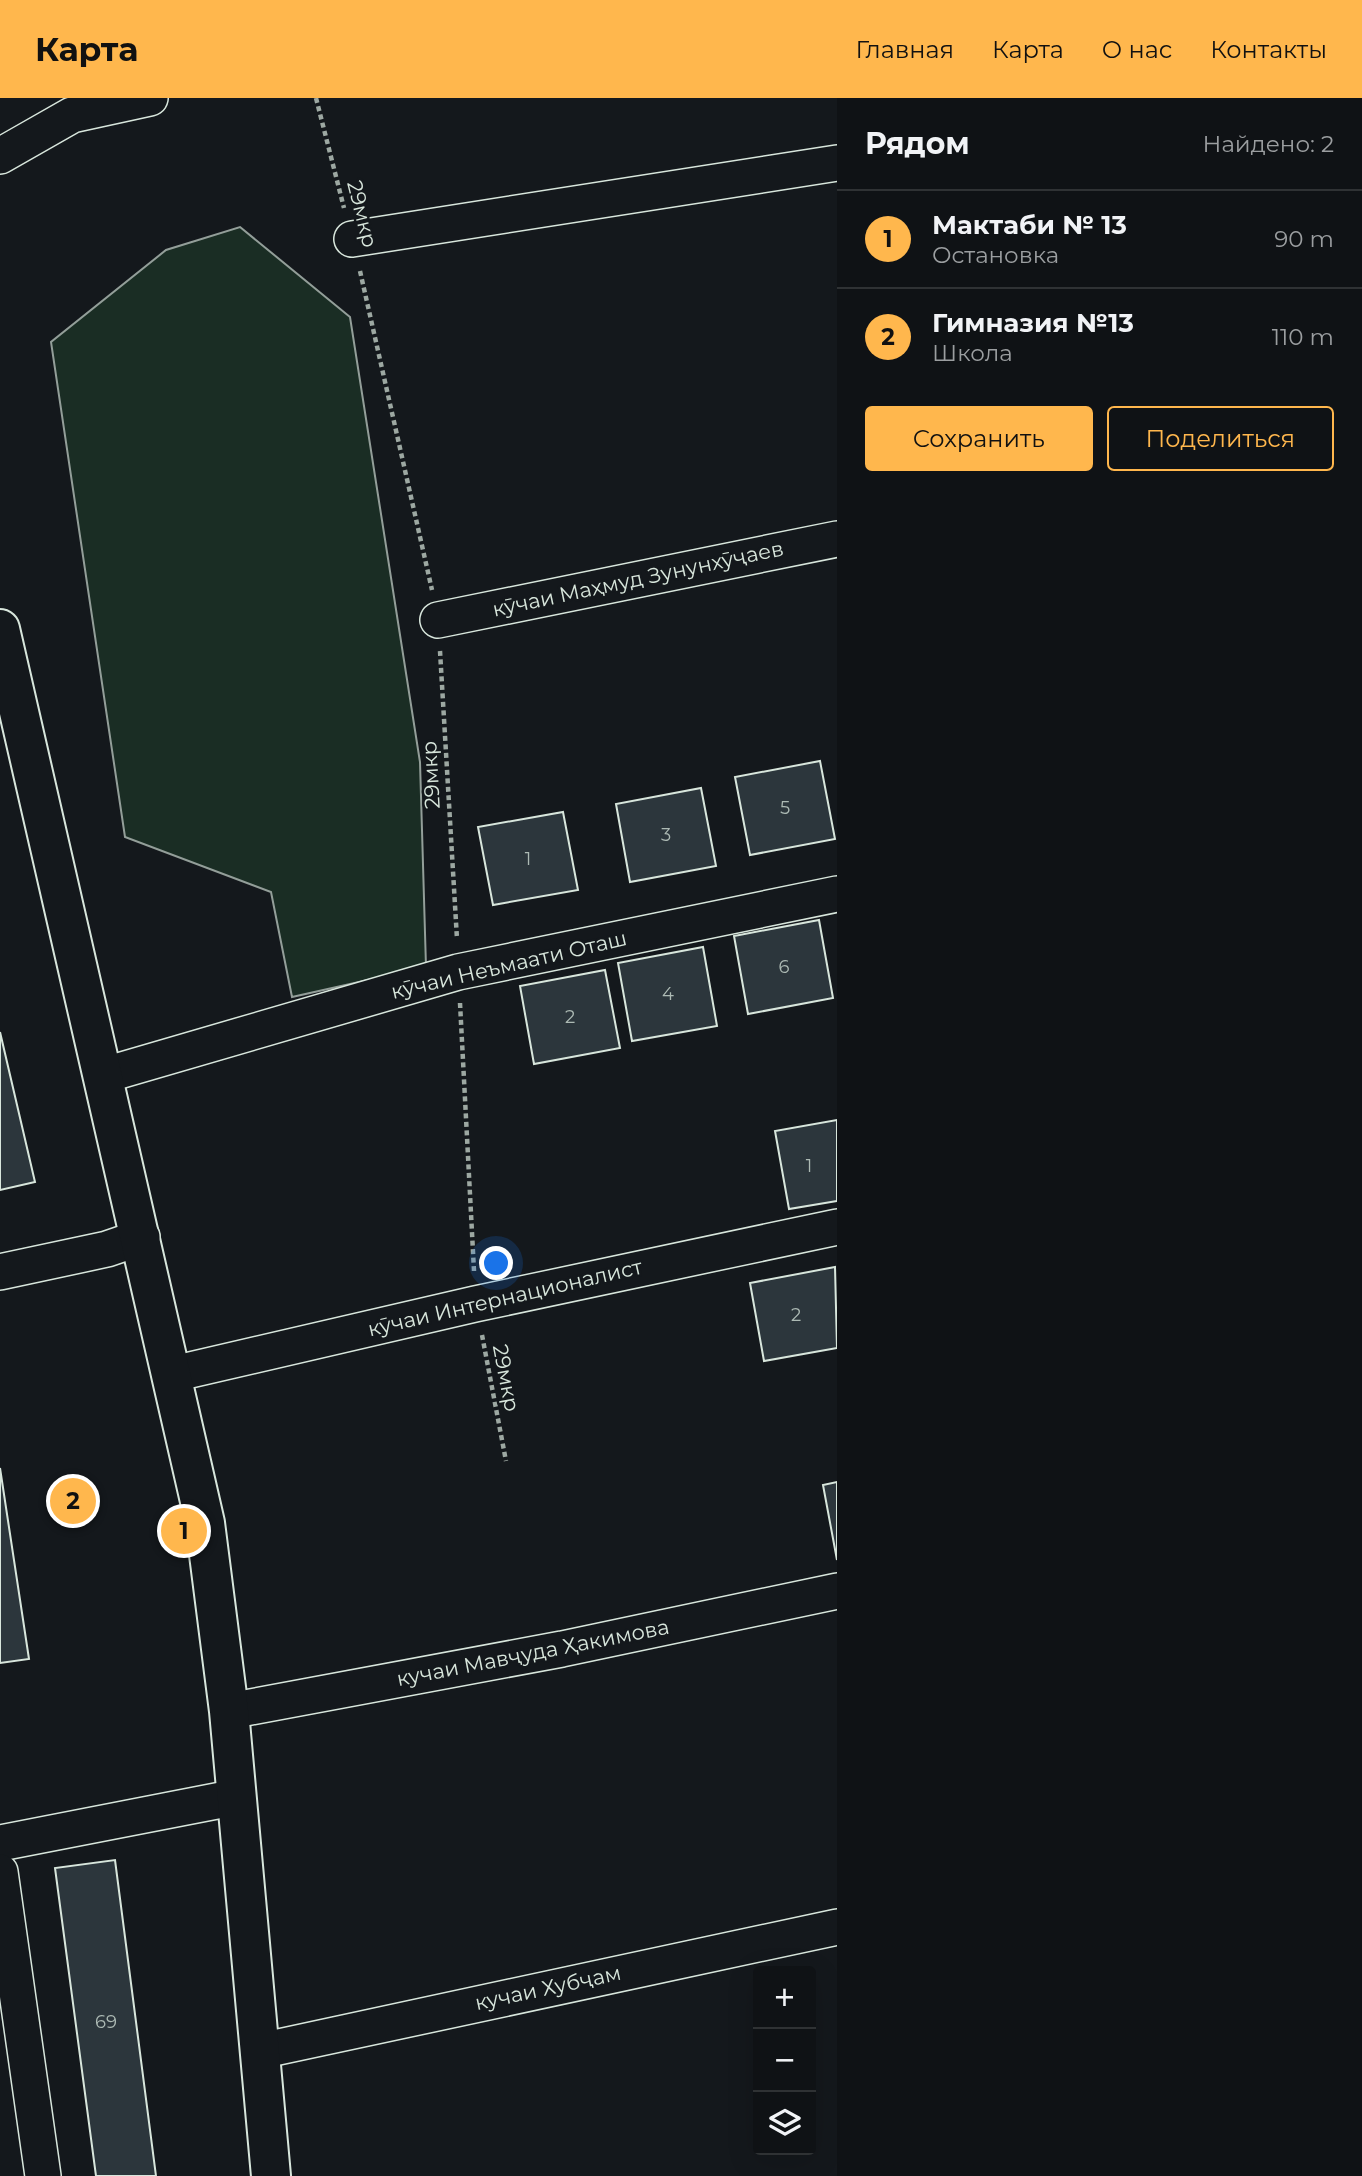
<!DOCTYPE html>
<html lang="ru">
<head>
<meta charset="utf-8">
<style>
	body { margin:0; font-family:Montserrat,sans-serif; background:#1d2022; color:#f1f3f6 }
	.controls { position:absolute; right:21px; bottom:21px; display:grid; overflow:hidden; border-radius:7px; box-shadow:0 7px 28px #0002 }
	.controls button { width:63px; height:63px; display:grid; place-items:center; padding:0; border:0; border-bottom:2px solid #2f3234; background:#0f1215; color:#f1f3f6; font:35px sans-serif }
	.you { position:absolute; left:497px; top:1166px; width:24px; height:24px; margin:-18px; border:5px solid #fff; border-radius:50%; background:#1a73e8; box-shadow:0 0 0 10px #1a73e833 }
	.badge { display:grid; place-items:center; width:46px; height:46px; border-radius:50%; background:#ffb74d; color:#111; font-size:23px; font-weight:700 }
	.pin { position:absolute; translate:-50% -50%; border:4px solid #fff; box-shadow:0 2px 7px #0006 }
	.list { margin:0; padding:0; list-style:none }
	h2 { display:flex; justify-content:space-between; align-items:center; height:91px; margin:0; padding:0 28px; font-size:30px }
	h2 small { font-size:23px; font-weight:400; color:#9b9ea0 }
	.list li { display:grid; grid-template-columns:46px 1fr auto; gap:21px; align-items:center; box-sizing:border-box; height:98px; padding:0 28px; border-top:2px solid #2f3234 }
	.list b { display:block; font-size:26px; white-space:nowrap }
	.list p { margin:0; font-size:23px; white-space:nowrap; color:#9b9ea0 }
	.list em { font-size:23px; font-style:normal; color:#9b9ea0 }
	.actions { display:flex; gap:14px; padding:21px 28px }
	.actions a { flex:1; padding:16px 0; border:2px solid #ffb74d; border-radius:7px; text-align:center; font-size:24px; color:#ffb74d }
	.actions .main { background:#ffb74d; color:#111 }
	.icon { flex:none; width:38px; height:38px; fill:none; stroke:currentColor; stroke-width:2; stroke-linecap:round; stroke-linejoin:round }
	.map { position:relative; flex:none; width:837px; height:2078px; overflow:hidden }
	header { display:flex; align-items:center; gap:42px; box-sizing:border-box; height:98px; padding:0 35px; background:#ffb74d; color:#111 }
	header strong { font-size:33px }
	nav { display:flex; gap:38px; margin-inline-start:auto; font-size:24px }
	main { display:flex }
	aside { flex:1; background:#0f1215 }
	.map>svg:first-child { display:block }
	.green { fill:#1a2d24; stroke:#939e99; stroke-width:2 }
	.building { fill:#2c363c; stroke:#d8e6dc; stroke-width:2 }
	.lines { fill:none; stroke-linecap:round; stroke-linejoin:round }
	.minor-casing { stroke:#d8e6dc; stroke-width:38 }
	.major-casing { stroke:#d8e6dc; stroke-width:42 }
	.path { stroke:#9da8a2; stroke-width:4.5; stroke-dasharray:5 3.5; stroke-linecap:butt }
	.minor { stroke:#14181c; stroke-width:35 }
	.major { stroke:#14181c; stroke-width:38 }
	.labels { text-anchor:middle; stroke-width:5; stroke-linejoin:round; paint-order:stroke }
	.number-label { font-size:18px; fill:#adbab4 }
	.street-label { font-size:21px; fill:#d8e6dc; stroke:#14181c }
</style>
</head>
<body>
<header>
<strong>Карта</strong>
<nav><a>Главная</a><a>Карта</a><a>О нас</a><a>Контакты</a></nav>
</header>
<main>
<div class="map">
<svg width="837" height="2078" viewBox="0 0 837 2078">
	<rect width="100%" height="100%" fill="#14181c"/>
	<polygon class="green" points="240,129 350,219 420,664 426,869 292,899 271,794 125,739 51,244 166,152"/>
	<g class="building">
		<polygon points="820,663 835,741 750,757 735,679"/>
		<polygon points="701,690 716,768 630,784 616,706"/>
		<polygon points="563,714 578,792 493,807 478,729"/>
		<polygon points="819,822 833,900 748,916 734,838"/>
		<polygon points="703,849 717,928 632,943 618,865"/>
		<polygon points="605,872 620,950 534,966 520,888"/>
		<polygon points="0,934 35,1084 0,1092"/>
		<polygon points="837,1022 837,1103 789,1111 775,1033"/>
		<polygon points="835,1169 837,1250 764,1263 750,1185"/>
		<polygon points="0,1370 29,1561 0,1565"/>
		<polygon points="837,1384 837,1462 823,1387"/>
		<polygon points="115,1762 156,2078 96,2078 55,1770"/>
	</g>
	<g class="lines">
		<defs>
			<g id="minor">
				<polyline points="0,58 72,17 150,0"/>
				<polyline points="352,141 837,65"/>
				<polyline points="438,522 837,441"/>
				<polyline points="105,977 458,874 837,796"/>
				<polyline points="0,1174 107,1151 142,1139"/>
				<polyline points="173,1276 475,1206 837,1129"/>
				<polyline points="229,1613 562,1551 837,1493"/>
				<polyline points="0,1745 237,1699"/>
				<polyline points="0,1774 43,2078"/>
				<polyline points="260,1953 837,1829"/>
			</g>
			<polyline id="major" points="0,531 205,1425 229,1613 271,2078"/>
		</defs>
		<use href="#minor" class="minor-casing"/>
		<use href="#major" class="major-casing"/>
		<g class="path">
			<polyline points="316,0 344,110"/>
			<polyline points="360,173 432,492"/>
			<polyline points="440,553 457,841"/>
			<polyline points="460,905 474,1173"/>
			<polyline points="482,1237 506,1363"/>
		</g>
		<use href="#minor" class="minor"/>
		<use href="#major" class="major"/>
	</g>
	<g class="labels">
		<g class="number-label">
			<text x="785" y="716">5</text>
			<text x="666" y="743">3</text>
			<text x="528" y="767">1</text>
			<text x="784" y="875">6</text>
			<text x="668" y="902">4</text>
			<text x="570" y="925">2</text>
			<text x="809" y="1074">1</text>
			<text x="796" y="1223">2</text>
			<text x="106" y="1930">69</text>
		</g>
		<g class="street-label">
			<text transform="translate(362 116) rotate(76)" y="7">29мкр</text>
			<text transform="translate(638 481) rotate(-12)" y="7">кӯчаи Маҳмуд Зунунхӯҷаев</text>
			<text transform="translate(431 677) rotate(-93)" y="7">29мкр</text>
			<text transform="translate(509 867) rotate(-13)" y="7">кӯчаи Неъмаати Оташ</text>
			<text transform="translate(505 1200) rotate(-13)" y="7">кӯчаи Интернационалист</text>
			<text transform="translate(506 1280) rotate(79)" y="7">29мкр</text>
			<text transform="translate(533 1555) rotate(-11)" y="7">кучаи Мавҷуда Ҳакимова</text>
			<text transform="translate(548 1890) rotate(-12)" y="7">кучаи Хубҷам</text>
		</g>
	</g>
</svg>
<div class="controls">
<button>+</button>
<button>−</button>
<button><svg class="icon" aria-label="layers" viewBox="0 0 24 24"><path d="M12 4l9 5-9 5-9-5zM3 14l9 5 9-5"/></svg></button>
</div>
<div class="you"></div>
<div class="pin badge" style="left:184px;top:1433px">1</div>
<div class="pin badge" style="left:73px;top:1403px">2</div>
</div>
<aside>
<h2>Рядом<small>Найдено: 2</small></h2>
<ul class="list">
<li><span class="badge">1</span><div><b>Мактаби № 13</b><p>Остановка</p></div><em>90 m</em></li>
<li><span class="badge">2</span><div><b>Гимназия №13</b><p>Школа</p></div><em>110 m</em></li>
</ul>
<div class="actions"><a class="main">Сохранить</a><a>Поделиться</a></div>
</aside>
</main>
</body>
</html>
